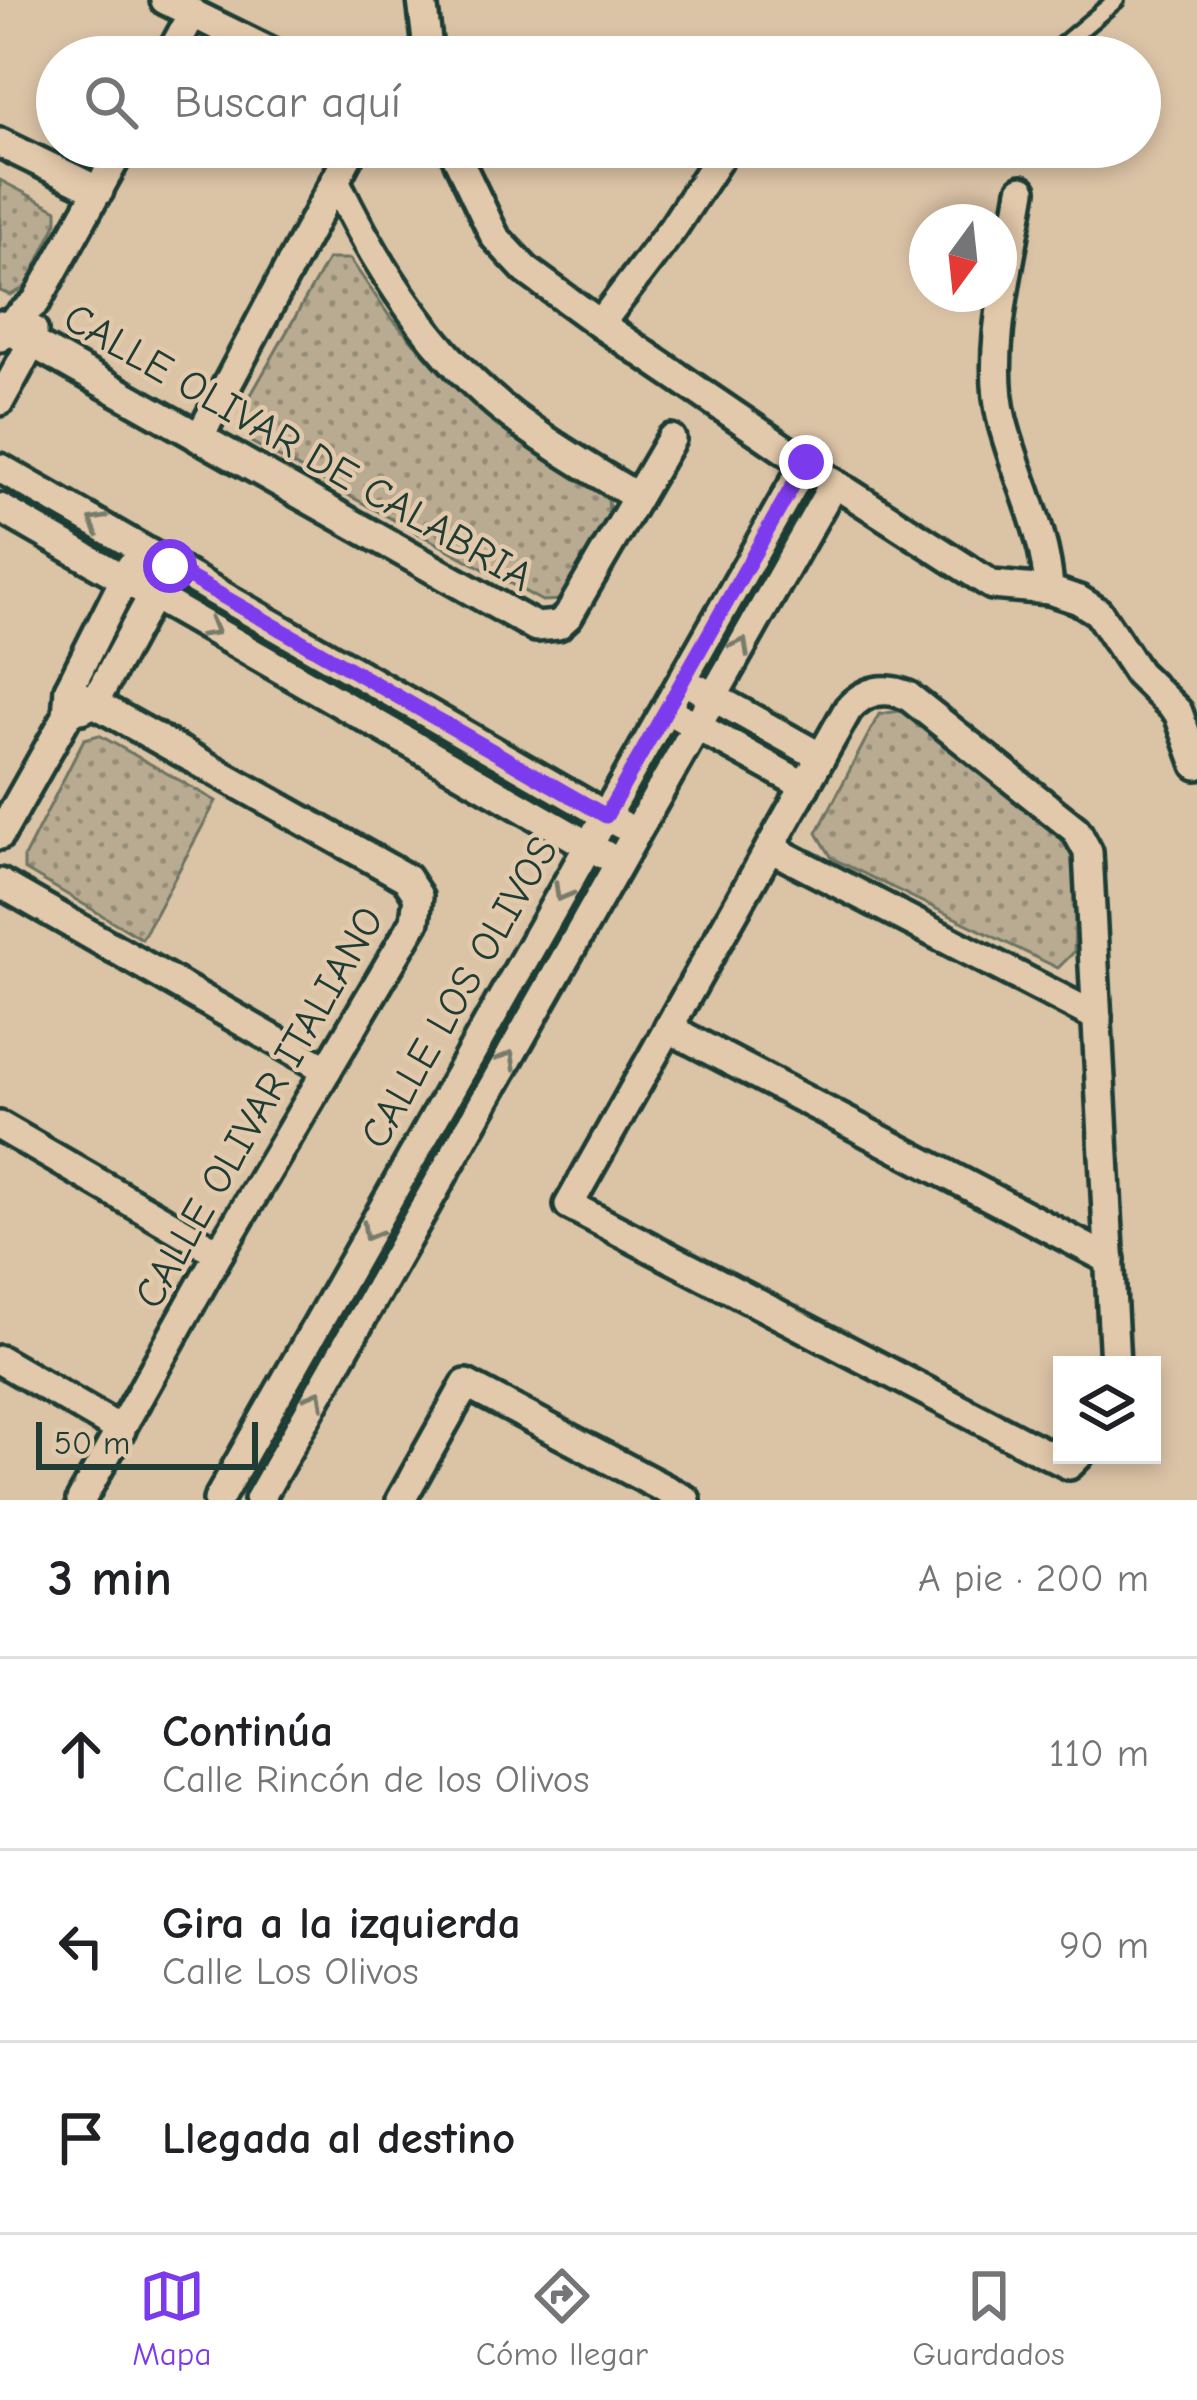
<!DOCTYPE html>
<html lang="es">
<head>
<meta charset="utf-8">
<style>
	body { margin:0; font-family:"Comic Neue",sans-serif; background:#f2f2f2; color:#202124 }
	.controls { position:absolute; right:36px; bottom:36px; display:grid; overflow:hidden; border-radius:0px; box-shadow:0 6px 18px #0003 }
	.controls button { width:108px; height:108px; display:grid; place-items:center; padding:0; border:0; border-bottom:3px solid #e0e0e0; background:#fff; color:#202124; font:60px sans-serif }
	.compass { position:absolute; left:909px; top:204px; width:108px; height:108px; border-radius:50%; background:#fff; box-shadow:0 6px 18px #0003; rotate:195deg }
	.scale { position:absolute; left:36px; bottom:30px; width:222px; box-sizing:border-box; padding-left:12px; border:6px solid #1f3d34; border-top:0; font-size:33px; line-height:42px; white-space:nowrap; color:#1f3d34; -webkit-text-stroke:9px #e3c9ab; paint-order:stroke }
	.stop { position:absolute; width:36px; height:36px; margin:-27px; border:9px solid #7c3aed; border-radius:50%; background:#fff }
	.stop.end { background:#7c3aed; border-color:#fff; box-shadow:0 3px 12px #0008 }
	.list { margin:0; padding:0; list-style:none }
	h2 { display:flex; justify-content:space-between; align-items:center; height:156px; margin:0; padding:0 48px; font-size:51px }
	h2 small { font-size:39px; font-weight:400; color:#757577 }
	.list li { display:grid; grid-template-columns:78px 1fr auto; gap:36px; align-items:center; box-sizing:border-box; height:192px; padding:0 48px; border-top:3px solid #e0e0e0 }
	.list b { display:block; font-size:45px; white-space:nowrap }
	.list p { margin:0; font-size:39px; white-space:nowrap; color:#757577 }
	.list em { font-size:39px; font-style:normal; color:#757577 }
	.icon { flex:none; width:66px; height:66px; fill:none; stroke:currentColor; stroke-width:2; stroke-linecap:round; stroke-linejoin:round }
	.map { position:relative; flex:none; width:1197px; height:1500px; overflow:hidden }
	.search { position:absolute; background:#fff; box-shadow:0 6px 18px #0003; left:36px; right:36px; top:36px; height:132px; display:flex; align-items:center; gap:30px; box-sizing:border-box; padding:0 42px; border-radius:66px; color:#757577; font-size:45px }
	.sheet { height:732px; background:#fff }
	nav { display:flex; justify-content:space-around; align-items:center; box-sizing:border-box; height:168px; border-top:3px solid #e0e0e0; background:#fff; font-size:33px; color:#757577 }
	nav a { display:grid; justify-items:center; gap:6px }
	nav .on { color:#7c3aed }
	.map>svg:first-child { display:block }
	.park { fill:url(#park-dots); stroke:#6c7462; stroke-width:3 }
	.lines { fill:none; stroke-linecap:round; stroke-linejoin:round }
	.service-casing { stroke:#1f3d34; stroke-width:22 }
	.minor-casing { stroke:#1f3d34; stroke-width:36 }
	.service { stroke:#e3c9ab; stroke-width:14 }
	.minor { stroke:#e3c9ab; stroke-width:27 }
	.oneway { stroke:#777c6a }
	.route { stroke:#7c3aed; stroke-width:15 }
	.labels { text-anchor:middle; stroke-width:9; stroke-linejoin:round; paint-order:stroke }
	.street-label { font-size:42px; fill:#1f3d34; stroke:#e3c9ab }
</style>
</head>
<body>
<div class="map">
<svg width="1197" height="1500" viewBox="0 0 1197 1500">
	<defs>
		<pattern id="park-dots" width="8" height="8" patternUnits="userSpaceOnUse" patternTransform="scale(3)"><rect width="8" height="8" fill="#b8ab91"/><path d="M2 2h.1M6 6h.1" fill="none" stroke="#958c77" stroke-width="1.8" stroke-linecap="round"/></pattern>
	</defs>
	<rect width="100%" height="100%" fill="#dbc3a6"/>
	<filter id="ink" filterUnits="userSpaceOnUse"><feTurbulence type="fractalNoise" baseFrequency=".00833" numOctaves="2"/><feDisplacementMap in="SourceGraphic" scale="24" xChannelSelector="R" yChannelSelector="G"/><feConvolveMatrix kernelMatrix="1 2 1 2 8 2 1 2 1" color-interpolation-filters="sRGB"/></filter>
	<g filter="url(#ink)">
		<g class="park">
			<polygon points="0,180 57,210 57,222 26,287 10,295 0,291"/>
			<polygon points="328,259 350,259 388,314 445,378 608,499 610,523 563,600 542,601 251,442 240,414"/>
			<polygon points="906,710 1069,842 1077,864 1074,952 1058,968 832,858 817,833 879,714"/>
			<polygon points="99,735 216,801 142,939 24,869 24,857 84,739"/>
		</g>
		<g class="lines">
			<defs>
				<polyline id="service" points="1048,57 1116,0"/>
				<g id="minor">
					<polyline points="165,0 281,57"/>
					<polyline points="422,0 429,57"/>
					<polyline points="169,57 193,13"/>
					<polyline points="0,143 99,191"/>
					<polyline points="452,147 495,237 526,270 600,324 834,483 992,585 1049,590 1079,600 1098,612 1138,673 1178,712 1197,765"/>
					<path d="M 336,182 C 379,271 433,355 512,416 C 551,446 595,471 637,497"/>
					<path d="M 1022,190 C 1011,259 985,351 1002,420 C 1016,476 1046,531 1049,590"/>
					<polyline points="600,324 673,228 726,147"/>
					<polyline points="0,325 536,627 558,625 568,616 671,439"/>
					<polyline points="0,337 5,328 36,302 122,147"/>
					<polyline points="0,401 32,343 33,330"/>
					<polyline points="199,438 353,147"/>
					<polyline points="0,468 622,825"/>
					<polyline points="0,508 605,855"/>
					<polyline points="697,688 821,757"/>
					<polyline points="69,689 406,878 418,896 415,921 219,1253 81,1500"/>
					<polyline points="82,709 94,703 161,580"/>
					<polyline points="680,717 805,786"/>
					<polyline points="0,835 67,716 69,689 131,566"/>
					<polyline points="770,848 1097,1017"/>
					<polyline points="0,883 327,1070"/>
					<polyline points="668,1028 1110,1260"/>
					<polyline points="0,1126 219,1253"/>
					<polyline points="0,1360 121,1430"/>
					<path d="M 1079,1455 L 1069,1465 L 1025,1443 L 569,1205 L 848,709 C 865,690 885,686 908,696 L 1076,830 L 1088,852 L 1115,1365"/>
					<polyline points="218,1500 806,462"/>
					<polyline points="259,1500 834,483"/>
					<polyline points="401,1500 466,1384 686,1500"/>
				</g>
			</defs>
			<use href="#service" class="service-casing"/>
			<use href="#minor" class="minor-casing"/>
			<use href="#service" class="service"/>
			<use href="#minor" class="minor"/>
		</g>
		<defs><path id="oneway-chevron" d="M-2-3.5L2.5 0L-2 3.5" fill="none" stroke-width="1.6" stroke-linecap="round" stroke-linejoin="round" transform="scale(3)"/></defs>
		<g class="oneway">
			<use href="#oneway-chevron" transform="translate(97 523) rotate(-151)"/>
			<use href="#oneway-chevron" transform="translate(211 629) rotate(30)"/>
			<use href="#oneway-chevron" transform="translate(741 646) rotate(-61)"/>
			<use href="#oneway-chevron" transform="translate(562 893) rotate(120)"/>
			<use href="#oneway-chevron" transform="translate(508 1059) rotate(-61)"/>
			<use href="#oneway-chevron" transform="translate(370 1232) rotate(120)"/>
			<use href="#oneway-chevron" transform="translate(316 1398) rotate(-61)"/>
		</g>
	</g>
	<g class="lines" filter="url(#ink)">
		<polyline class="route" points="170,566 606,816 806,462"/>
	</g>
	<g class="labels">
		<g class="street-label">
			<text transform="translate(299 446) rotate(30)" y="15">CALLE OLIVAR DE CALABRIA</text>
			<text transform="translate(458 992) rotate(-60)" y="15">CALLE LOS OLIVOS</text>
			<text transform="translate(258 1107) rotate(-60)" y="15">CALLE OLIVAR ITALIANO</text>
		</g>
	</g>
</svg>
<div class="controls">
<button><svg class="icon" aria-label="layers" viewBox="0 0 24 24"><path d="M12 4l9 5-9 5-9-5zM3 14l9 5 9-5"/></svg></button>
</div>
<svg class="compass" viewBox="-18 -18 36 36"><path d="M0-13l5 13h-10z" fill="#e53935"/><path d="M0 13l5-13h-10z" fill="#757577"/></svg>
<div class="scale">50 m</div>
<div class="stop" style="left:170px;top:566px"></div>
<div class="stop end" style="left:806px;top:462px"></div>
<div class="search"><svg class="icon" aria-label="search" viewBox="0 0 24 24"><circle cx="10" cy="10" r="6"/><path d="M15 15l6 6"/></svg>Buscar aquí</div>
</div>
<section class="sheet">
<h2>3 min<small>A pie · 200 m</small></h2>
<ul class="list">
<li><svg class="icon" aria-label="ahead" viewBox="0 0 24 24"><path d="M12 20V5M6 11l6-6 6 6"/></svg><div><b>Continúa</b><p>Calle Rincón de los Olivos</p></div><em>110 m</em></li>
<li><svg class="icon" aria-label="left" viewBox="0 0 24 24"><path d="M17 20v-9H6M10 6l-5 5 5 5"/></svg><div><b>Gira a la izquierda</b><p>Calle Los Olivos</p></div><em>90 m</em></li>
<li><svg class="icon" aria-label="arrive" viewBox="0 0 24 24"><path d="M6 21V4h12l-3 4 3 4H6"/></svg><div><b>Llegada al destino</b></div></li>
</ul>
</section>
<nav>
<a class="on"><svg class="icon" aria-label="map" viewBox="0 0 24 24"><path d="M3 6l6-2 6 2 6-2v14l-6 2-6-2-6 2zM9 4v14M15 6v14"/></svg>Mapa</a>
<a><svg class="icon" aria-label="directions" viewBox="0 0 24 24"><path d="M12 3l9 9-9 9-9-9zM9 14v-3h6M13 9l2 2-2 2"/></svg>Cómo llegar</a>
<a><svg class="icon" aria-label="saved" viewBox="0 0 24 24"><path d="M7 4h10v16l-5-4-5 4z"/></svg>Guardados</a>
</nav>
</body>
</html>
